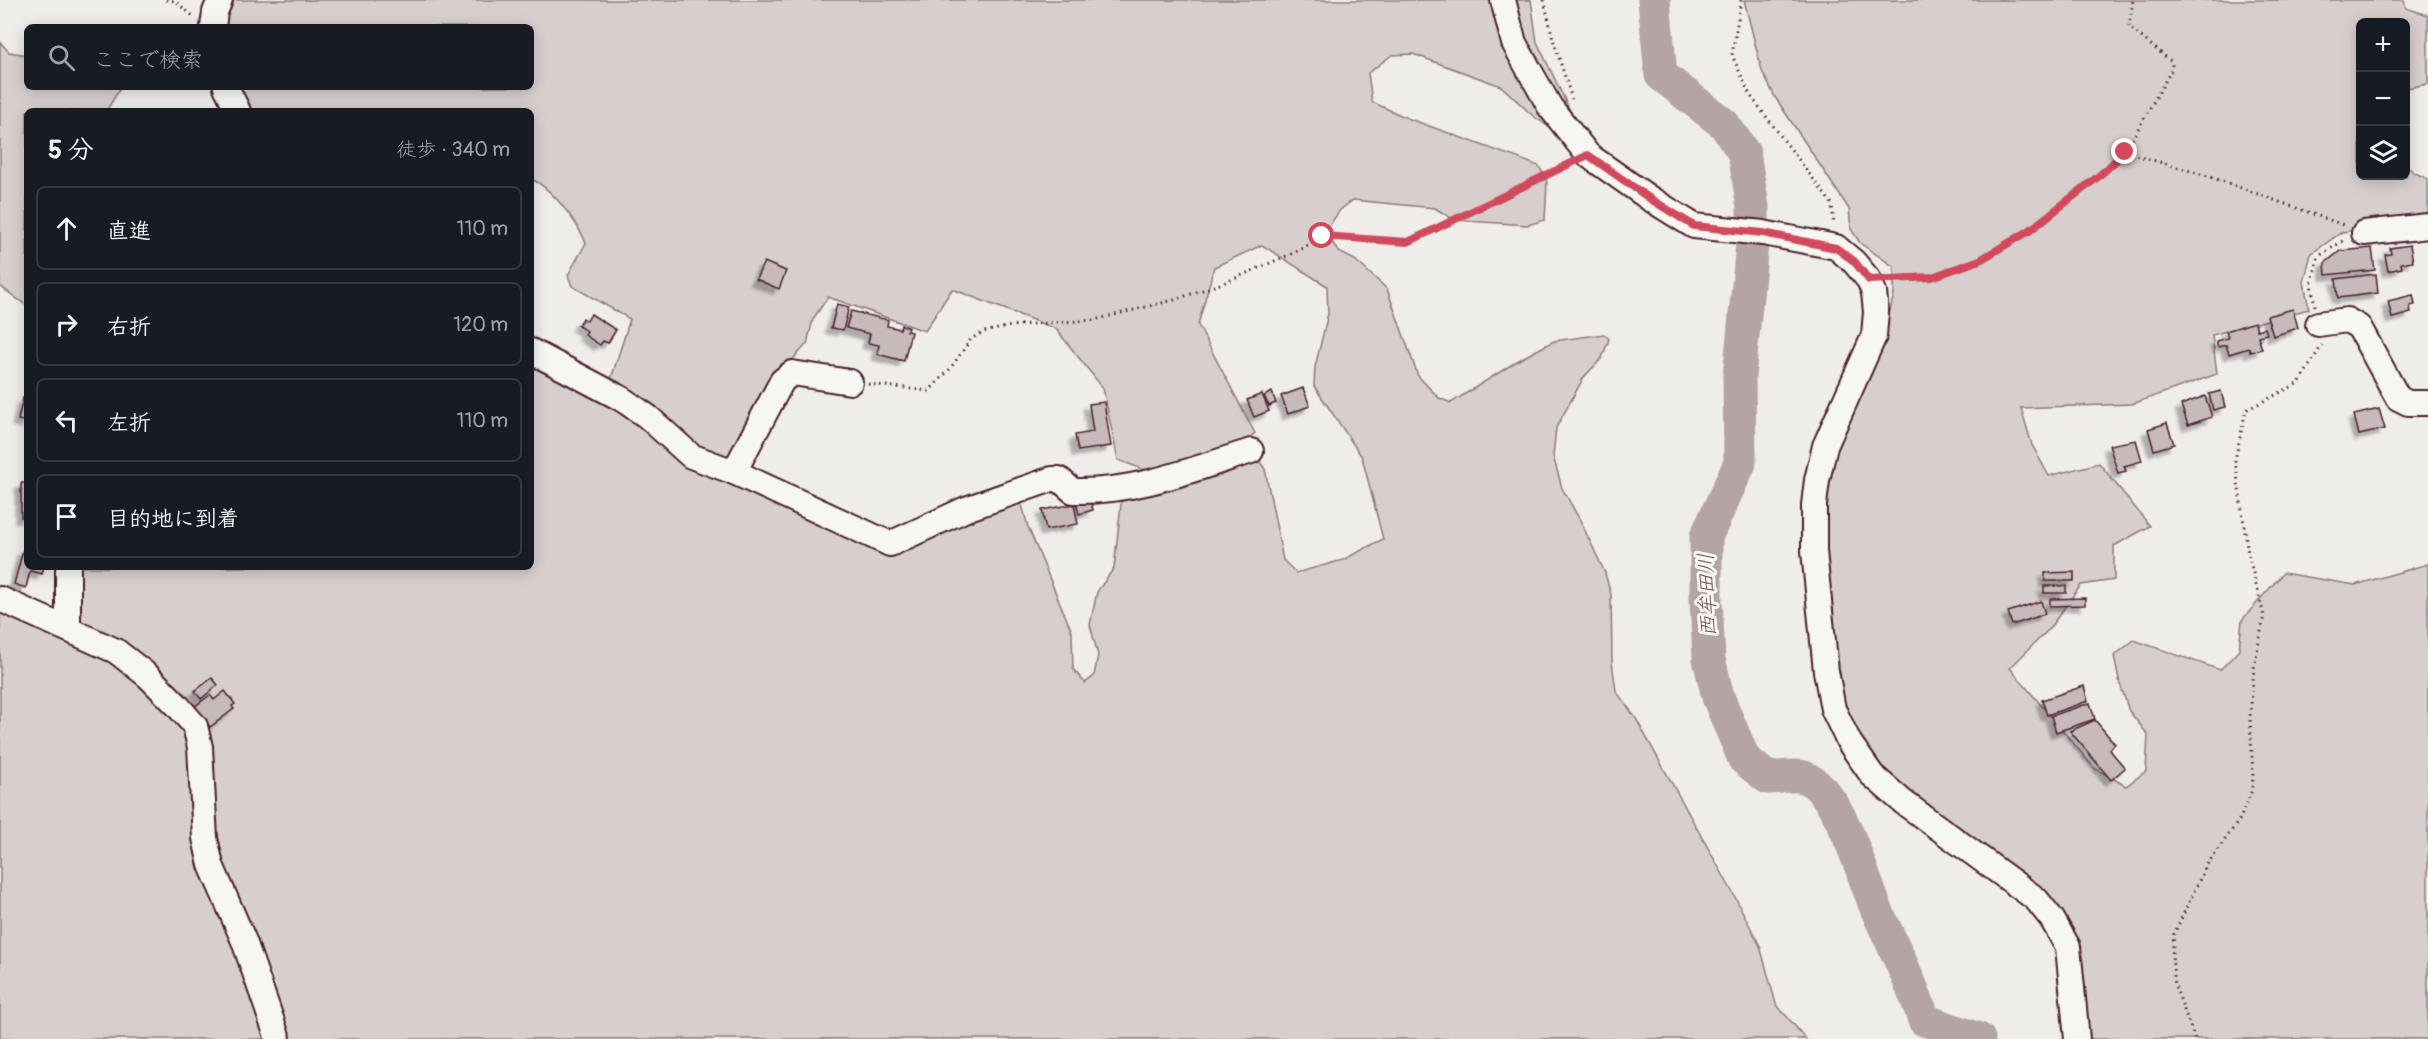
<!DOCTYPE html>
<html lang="ja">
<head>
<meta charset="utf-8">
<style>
	body { margin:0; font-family:Pangolin,"Klee One",sans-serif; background:#20242c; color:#f1f3f6 }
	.controls { position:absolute; right:18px; top:18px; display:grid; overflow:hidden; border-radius:9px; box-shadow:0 3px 15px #0003 }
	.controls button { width:54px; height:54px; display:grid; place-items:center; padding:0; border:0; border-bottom:2px solid #363941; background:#171b24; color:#f1f3f6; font:30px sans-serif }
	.stop { position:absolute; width:18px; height:18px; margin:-14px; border:4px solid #d1495b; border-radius:50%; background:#fff }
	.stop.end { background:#d1495b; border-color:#fff; box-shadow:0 2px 6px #0008 }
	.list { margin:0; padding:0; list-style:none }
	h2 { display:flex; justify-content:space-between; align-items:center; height:78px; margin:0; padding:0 24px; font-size:26px }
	h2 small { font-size:20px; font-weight:400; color:#9ea1a6 }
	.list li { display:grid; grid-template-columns:39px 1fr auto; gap:18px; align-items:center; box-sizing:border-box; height:84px; margin:0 12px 12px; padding:0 12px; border:2px solid #363941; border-radius:9px }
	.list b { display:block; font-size:22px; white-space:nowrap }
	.list em { font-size:20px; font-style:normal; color:#9ea1a6 }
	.icon { flex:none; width:33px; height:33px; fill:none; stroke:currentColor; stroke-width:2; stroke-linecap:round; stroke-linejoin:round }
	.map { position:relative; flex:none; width:2428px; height:1039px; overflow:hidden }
	.search { position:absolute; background:#171b24; box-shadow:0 3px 15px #0003; left:24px; top:24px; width:510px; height:66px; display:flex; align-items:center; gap:15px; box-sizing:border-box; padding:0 21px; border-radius:9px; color:#9ea1a6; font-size:22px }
	.panel { position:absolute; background:#171b24; box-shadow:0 3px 15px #0003; left:24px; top:108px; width:510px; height:462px; border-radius:9px }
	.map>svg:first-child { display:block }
	.green { fill:#d7cfce; stroke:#90777c; stroke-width:1.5 }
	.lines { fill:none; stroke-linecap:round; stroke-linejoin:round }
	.river { stroke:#b4a4a5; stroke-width:33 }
	.building { fill:#c6babb; stroke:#4a1f2b; stroke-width:1.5; filter:url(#shadow) }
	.minor-casing { stroke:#4a1f2b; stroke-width:28 }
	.path { stroke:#4a1f2b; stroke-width:3; stroke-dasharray:1.5 4.5; stroke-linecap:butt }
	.minor { stroke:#f6f6f2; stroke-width:24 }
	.route { stroke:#d1495b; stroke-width:8 }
	.labels { text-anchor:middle; stroke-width:6; stroke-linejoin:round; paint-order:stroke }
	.water-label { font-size:21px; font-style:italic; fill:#6f4e56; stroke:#f6f6f2 }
</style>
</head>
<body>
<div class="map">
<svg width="2428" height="1039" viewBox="0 0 2428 1039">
	<defs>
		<filter id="shadow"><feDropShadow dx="-5.5" dy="5.5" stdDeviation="1.5" flood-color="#0004"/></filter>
	</defs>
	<rect width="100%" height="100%" fill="#efedea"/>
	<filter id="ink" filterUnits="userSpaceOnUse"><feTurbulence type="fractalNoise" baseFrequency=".0167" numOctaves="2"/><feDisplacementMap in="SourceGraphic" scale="12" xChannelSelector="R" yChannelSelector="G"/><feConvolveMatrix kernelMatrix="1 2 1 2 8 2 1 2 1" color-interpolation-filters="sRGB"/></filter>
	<g filter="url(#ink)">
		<g class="green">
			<path d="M 230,0 L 1493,0 C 1506,55 1525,88 1557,133 L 1532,115 L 1501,86 L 1413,54 L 1392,55 L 1368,73 L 1372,102 L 1407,118 L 1539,166 L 1547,182 L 1545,220 L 1527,225 L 1454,220 L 1435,208 L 1353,200 L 1340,210 L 1325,232 L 1339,252 L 1355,260 L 1387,289 L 1418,376 L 1439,398 L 1451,403 L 1522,358 L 1554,341 L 1604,334 L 1609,339 L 1602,358 L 1584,377 L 1556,428 L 1553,456 L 1562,488 L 1580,520 L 1605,573 L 1611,595 L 1612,662 L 1616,691 L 1635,717 L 1733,893 L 1760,946 L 1776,1004 L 1806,1039 L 0,1039 L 0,610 L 55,632 L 74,636 L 75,567 L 531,567 L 531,358 L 617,404 L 684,459 L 698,466 L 744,481 L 806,510 L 875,548 L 892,550 L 905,545 L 1006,497 L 1021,501 L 1028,527 L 1072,632 L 1073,669 L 1085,683 L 1094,676 L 1098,655 L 1090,625 L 1097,592 L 1114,568 L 1122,495 L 1256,456 L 1265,469 L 1283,560 L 1296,573 L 1343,560 L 1383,539 L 1362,457 L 1314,386 L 1315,367 L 1328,314 L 1327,286 L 1262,245 L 1214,267 L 1198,325 L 1255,433 L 1247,440 L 1156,474 L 1118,460 L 1103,388 L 1056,329 L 952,289 L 925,331 L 828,297 L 813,319 L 807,344 L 781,372 L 735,461 L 729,464 L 694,449 L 636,400 L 610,382 L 630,319 L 572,286 L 568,275 L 586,243 C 578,223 551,187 531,179 L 531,111 L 246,111 L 233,87 L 531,87 L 531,27 L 222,27 L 226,8 Z"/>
			<polygon points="1512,0 1531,0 1537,42 1577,125 1564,113 1522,39"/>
			<polygon points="1744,0 2404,0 2406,8 2428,15 2428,84 2406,88 2406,22 2360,22 2360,176 2406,176 2406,165 2413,172 2428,179 2428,217 2423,221 2342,232 2311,254 2304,282 2309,309 2212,335 2217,374 2132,404 2021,408 2032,445 2049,476 2099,463 2150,526 2114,546 2114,580 2081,585 2049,629 2010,668 2094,768 2126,786 2146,771 2148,735 2129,711 2120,684 2114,656 2134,640 2220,670 2239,650 2242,620 2283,573 2355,585 2428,564 2428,1039 2087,1039 2084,985 2074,942 1994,856 1877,765 1845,714 1835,679 1822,518 1826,477 1840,430 1883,340 1894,294 1894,267 1860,243 1851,229 1849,209 1775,97 1762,71"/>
			<polygon points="0,42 9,52 27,55 27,87 121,87 106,111 27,111 27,306 0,286"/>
		</g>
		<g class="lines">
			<path class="river" d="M 1654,0 L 1661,75 L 1724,124 L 1744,153 L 1753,207 L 1753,234 L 1739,377 L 1740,463 L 1706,537 L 1706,601 L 1709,659 L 1718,697 L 1744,759 L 1768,778 C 1778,778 1795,774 1804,777 C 1843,793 1862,879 1879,915 C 1895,950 1912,983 1924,1020 L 1979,1039"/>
		</g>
		<g class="building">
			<polygon points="2410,245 2413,261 2401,263 2402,268 2388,271 2385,255 2391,254 2390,248"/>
			<polygon points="2372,248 2375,270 2326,275 2325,263 2340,251"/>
			<polygon points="764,262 786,271 779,289 756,279"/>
			<polygon points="2376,274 2378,293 2338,298 2336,279"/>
			<polygon points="2413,295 2415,305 2410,306 2411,313 2392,318 2388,301"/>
			<polygon points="837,304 849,307 843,330 831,328"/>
			<polygon points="2293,309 2298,328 2273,336 2267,316"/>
			<polygon points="851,311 888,320 887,326 900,329 901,325 908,327 907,331 911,332 904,361 877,354 879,345 868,343 870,334 846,328"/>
			<polygon points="591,314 616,330 608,343 603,341 600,345 585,335 587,331 578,326 583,318 587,321"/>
			<polygon points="2255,322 2257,330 2265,328 2267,334 2258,336 2262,349 2250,352 2249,348 2229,354 2226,345 2218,347 2216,341 2228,338 2226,331"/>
			<polygon points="1303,388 1310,406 1288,414 1281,396"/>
			<polygon points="2221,391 2225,407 2213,410 2209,394"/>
			<polygon points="1272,392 1276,403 1269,406 1264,396"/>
			<polygon points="1262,394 1269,411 1254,417 1247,400"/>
			<polygon points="2205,396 2212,417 2188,425 2181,405"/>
			<polygon points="23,398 27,399 27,422 18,420"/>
			<polygon points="1104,402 1111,446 1078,451 1075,435 1093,432 1089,404"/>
			<polygon points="2379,409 2385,429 2359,435 2354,415"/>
			<polygon points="2167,423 2174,444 2154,450 2148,429"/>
			<polygon points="2136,440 2142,461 2124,466 2126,471 2118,473 2109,445"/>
			<rect x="21" y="483" width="6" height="34"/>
			<polygon points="1090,498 1093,510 1079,514 1076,502"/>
			<polygon points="1074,504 1078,524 1046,530 1042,510"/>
			<polygon points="23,550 27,551 27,567 44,567 42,574 30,571 26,588 14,584"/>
			<polygon points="2074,572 2074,581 2045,581 2045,573"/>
			<rect x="2044" y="586" width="22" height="7"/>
			<polygon points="2085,598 2085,605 2050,606 2050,599"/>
			<polygon points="2041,601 2045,614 2012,625 2008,612"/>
			<polygon points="212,678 218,685 201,699 195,691"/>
			<polygon points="2084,686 2088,701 2047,715 2042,700"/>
			<polygon points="225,691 235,704 232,706 234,709 210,727 194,707 210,695 214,700"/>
			<polygon points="2090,703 2095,719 2056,732 2051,716"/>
			<polygon points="2095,720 2115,744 2109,749 2125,768 2111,780 2070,731"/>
		</g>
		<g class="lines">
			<defs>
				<g id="minor">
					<polyline points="1503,0 1514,43 1550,107 1588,155 1649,198 1694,226 1763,233 1836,247 1854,262 1869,280 1874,292 1876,312 1874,336 1825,446 1817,480 1814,505 1814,551 1826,671 1833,709 1849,742 1872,775 1903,802 2036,899 2052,919 2068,947 2077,1039"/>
					<polyline points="213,27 215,12 220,0"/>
					<polyline points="226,87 238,111"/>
					<polyline points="2364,233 2428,226"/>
					<polyline points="2318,324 2347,320 2359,327 2398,398 2408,403 2428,403"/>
					<path d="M 531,351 L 622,399 L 648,417 L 691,456 L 734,472 L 890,544 L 966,509 L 1052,479 L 1059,479 L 1073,491 C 1134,493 1194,469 1251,451"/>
					<polyline points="734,472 782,381 792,373 850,382"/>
					<polyline points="68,567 68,628"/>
					<polyline points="0,599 116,651 148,676 177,705 195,726 200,747 205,838 211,865 244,941 278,1039"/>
				</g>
			</defs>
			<use href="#minor" class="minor-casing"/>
			<g class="path">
				<polyline points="166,0 175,1 194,17"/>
				<polyline points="1544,0 1553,39 1572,99"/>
				<polyline points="1741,0 1732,55 1750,95 1832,204 1834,225"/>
				<polyline points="2125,152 2211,177 2346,226"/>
				<path d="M 1891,279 C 1905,279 1920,280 1933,277 C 2004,259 2062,206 2117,161 L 2125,152 L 2172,69 L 2172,62 L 2129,27 L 2133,0"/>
				<polyline points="2315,306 2311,284 2319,256 2346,239"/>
				<polyline points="868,384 929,391 950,369 971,339 983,332 1017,325 1094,320 1174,300 1231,280 1300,250 1322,236 1408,242 1571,164"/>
				<polyline points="2195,1039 2175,986 2172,955 2174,934 2206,866 2240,819 2252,790 2253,776 2250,717 2254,668 2264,616 2248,553 2235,460 2246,410 2299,383 2322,345"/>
			</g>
			<use href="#minor" class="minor"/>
		</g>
	</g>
	<g class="lines" filter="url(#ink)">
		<polyline class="route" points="1322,236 1408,242 1588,155 1649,198 1694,226 1763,233 1836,248 1854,261 1869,280 1932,277 1980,260 2029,231 2099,176 2125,152"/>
	</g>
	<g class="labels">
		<g class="water-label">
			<text transform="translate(1707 595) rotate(-92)" y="7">西牟田川</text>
		</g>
	</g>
</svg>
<div class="controls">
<button>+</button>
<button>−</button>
<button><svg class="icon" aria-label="layers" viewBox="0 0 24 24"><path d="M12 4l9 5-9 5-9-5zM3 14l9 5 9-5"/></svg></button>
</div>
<div class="stop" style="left:1322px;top:236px"></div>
<div class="stop end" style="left:2125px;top:152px"></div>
<div class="search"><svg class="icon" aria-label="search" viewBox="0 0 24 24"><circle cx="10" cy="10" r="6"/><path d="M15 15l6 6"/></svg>ここで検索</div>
<section class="panel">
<h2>5 分<small>徒歩 · 340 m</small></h2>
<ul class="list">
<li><svg class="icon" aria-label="ahead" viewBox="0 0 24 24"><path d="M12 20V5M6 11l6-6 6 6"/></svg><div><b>直進</b></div><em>110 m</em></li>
<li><svg class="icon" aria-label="right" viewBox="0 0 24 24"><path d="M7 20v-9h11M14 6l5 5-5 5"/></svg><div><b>右折</b></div><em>120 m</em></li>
<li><svg class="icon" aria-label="left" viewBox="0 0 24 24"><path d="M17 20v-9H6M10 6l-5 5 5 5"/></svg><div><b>左折</b></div><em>110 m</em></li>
<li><svg class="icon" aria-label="arrive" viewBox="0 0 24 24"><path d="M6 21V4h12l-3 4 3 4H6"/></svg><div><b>目的地に到着</b></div></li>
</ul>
</section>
</div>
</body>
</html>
